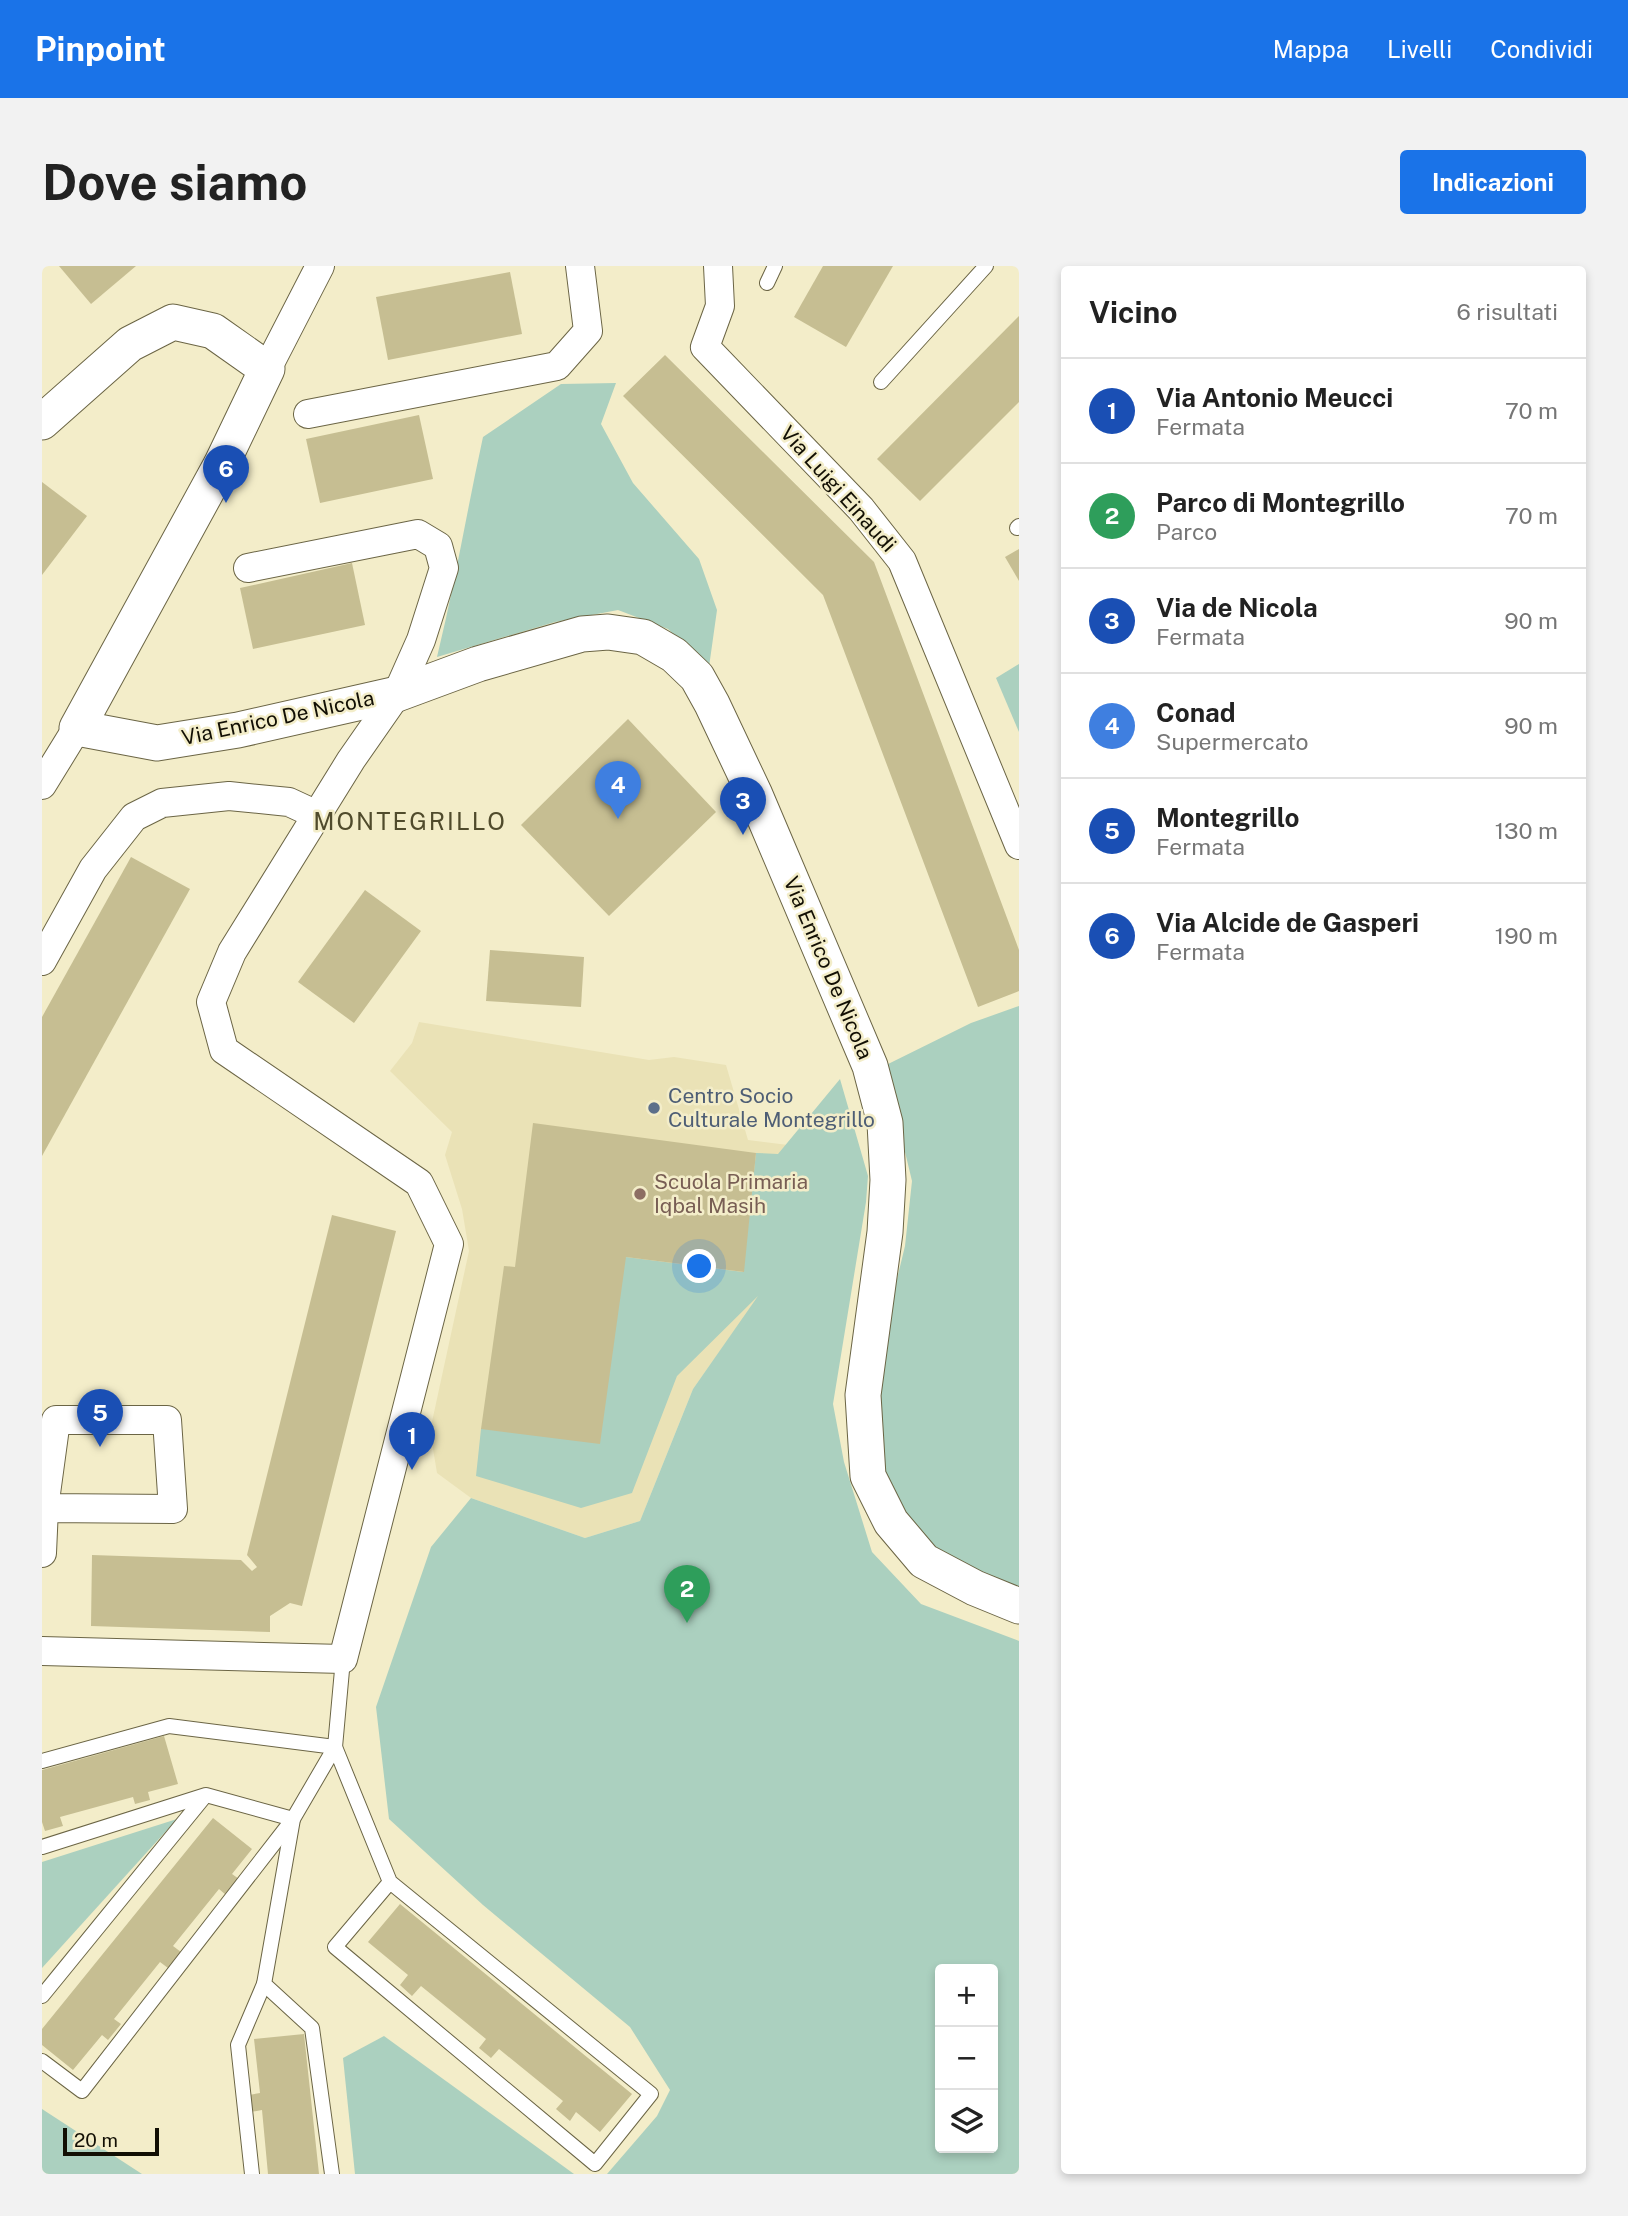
<!DOCTYPE html>
<html lang="it">
<head>
<meta charset="utf-8">
<style>
	body { margin:0; font-family:"Public Sans",sans-serif; background:#f2f2f2; color:#222 }
	.controls { position:absolute; right:21px; bottom:21px; display:grid; overflow:hidden; border-radius:7px; box-shadow:0 4px 10px #0003 }
	.controls button { width:63px; height:63px; display:grid; place-items:center; padding:0; border:0; border-bottom:2px solid #e0e0e0; background:#fff; color:#222; font:35px sans-serif }
	.scale { position:absolute; left:21px; bottom:18px; width:96px; box-sizing:border-box; padding-left:7px; border:4px solid #120f04; border-top:0; font-size:19px; line-height:24px; white-space:nowrap; color:#120f04; -webkit-text-stroke:5px #f3edc9; paint-order:stroke }
	.you { position:absolute; left:658px; top:1001px; width:24px; height:24px; margin:-18px; border:5px solid #fff; border-radius:50%; background:#1a73e8; box-shadow:0 0 0 10px #1a73e833 }
	.badge { display:grid; place-items:center; width:46px; height:46px; border-radius:50%; background:#1a73e8; color:#fff; font-size:23px; font-weight:700 }
	.pin { position:absolute; translate:-50% -58px; filter:drop-shadow(0 2px 4px #0008) }
	.pin::after { content:''; position:absolute; top:37px; width:24px; height:21px; background:inherit; clip-path:polygon(0 0,100% 0,50% 100%) }
	.list { margin:0; padding:0; list-style:none }
	h2 { display:flex; justify-content:space-between; align-items:center; height:91px; margin:0; padding:0 28px; font-size:30px }
	h2 small { font-size:23px; font-weight:400; color:#767676 }
	.list li { display:grid; grid-template-columns:46px 1fr auto; gap:21px; align-items:center; box-sizing:border-box; height:105px; padding:0 28px; border-top:2px solid #e0e0e0 }
	.list b { display:block; font-size:26px; white-space:nowrap }
	.list p { margin:0; font-size:23px; white-space:nowrap; color:#767676 }
	.list em { font-size:23px; font-style:normal; color:#767676 }
	.icon { flex:none; width:38px; height:38px; fill:none; stroke:currentColor; stroke-width:2; stroke-linecap:round; stroke-linejoin:round }
	.map { position:relative; flex:none; width:977px; height:1908px; overflow:hidden; border-radius:7px }
	header { display:flex; align-items:center; gap:42px; box-sizing:border-box; height:98px; padding:0 35px; background:#1a73e8; color:#fff }
	header strong { font-size:33px }
	nav { display:flex; gap:38px; margin-inline-start:auto; font-size:24px }
	.intro { display:flex; align-items:center; justify-content:space-between; box-sizing:border-box; height:168px; padding:0 42px }
	h1 { margin:0; font-size:49px }
	.button { padding:18px 32px; border-radius:7px; background:#1a73e8; color:#fff; font-size:24px; font-weight:700 }
	main { display:flex; gap:42px; padding:0 42px }
	aside { flex:1; background:#fff; border-radius:7px; box-shadow:0 4px 10px #0003 }
	.map>svg:first-child { display:block }
	.built { fill:#eae2b6 }
	.green { fill:#abd0bf; fill-rule:evenodd }
	.building { fill:#c6be92 }
	.lines { fill:none; stroke-linecap:round; stroke-linejoin:round }
	.service-casing { stroke:#6b6545; stroke-width:16 }
	.minor-casing { stroke:#6b6545; stroke-width:30 }
	.tertiary-casing { stroke:#6b6545; stroke-width:37 }
	.service { stroke:#fff; stroke-width:14 }
	.minor { stroke:#fff; stroke-width:28 }
	.tertiary { stroke:#fff; stroke-width:35 }
	.service-dot { fill:#5c6f8a; stroke:#f3edc9; stroke-width:2.5 }
	.education-dot { fill:#8d6e63; stroke:#f3edc9; stroke-width:2.5 }
	.labels { text-anchor:middle; stroke-width:5; stroke-linejoin:round; paint-order:stroke }
	.street-label { font-size:21px; fill:#120f04; stroke:#f3edc9 }
	.service-label { font-size:21px; fill:#4e5e75; stroke:#f3edc9; text-anchor:start }
	.education-label { font-size:21px; fill:#785e54; stroke:#f3edc9; text-anchor:start }
	.quarter-label { font-size:24px; letter-spacing:2px; fill:#504b2c; stroke:#f3edc9 }
</style>
</head>
<body>
<header>
<strong>Pinpoint</strong>
<nav><a>Mappa</a><a>Livelli</a><a>Condividi</a></nav>
</header>
<div class="intro"><h1>Dove siamo</h1><a class="button">Indicazioni</a></div>
<main>
<div class="map">
<svg width="977" height="1908" viewBox="0 0 977 1908">
	<rect width="100%" height="100%" fill="#f3edc9"/>
	<polygon class="built" points="377,756 607,794 632,791 684,799 706,874 746,879 736,889 720,1026 651,1123 598,1255 543,1272 429,1232 395,1207 388,1165 427,985 420,943 403,889 410,866 348,805 370,777"/>
	<g class="green">
		<path d="M 574,117 L 559,158 L 591,217 L 657,293 L 675,344 L 667,401 L 626,363 L 576,344 L 513,356 L 395,391 C 413,318 425,244 441,171 L 519,118 Z"/>
		<polygon points="977,398 977,466 954,412"/>
		<polygon points="977,740 977,1322 897,1289 858,1243 838,1194 838,1083 863,980 870,915 849,828 838,802 929,757"/>
		<path d="M 798,813 L 826,910 L 824,936 L 791,1138 L 802,1196 L 830,1286 L 879,1338 L 977,1375 L 977,1908 L 565,1908 L 615,1850 L 628,1824 L 588,1761 L 441,1639 L 347,1553 L 334,1441 L 389,1281 L 429,1232 L 543,1272 L 598,1255 L 651,1123 L 716,1030 L 635,1110 L 590,1227 L 539,1242 L 434,1210 L 439,1163 L 584,991 L 701,1006 L 714,887 L 736,888 ZM 898,1703 L 951,1703 L 951,1882 L 898,1882 Z"/>
		<polygon points="135,1553 0,1702 0,1596"/>
		<polygon points="342,1770 532,1908 313,1908 301,1792"/>
		<polygon points="0,1843 100,1908 0,1908"/>
	</g>
	<g class="building">
		<polygon points="17,0 94,0 49,38"/>
		<polygon points="781,0 851,0 804,81 752,51"/>
		<polygon points="468,6 480,68 346,94 334,31"/>
		<polygon points="977,50 977,136 878,235 835,193"/>
		<polygon points="623,89 832,296 977,684 977,725 936,741 781,329 581,130"/>
		<polygon points="377,149 391,213 278,237 264,173"/>
		<polygon points="0,216 45,250 0,309"/>
		<polygon points="977,283 977,315 963,291"/>
		<polygon points="310,297 323,359 211,383 198,322"/>
		<polygon points="586,453 674,546 567,650 479,559"/>
		<polygon points="89,591 148,623 0,890 0,751"/>
		<polygon points="323,624 379,665 312,757 256,716"/>
		<polygon points="448,684 542,691 539,741 444,735"/>
		<polygon points="491,857 714,887 702,1006 584,991 558,1178 439,1163 462,1000 473,1001"/>
		<polygon points="290,949 354,965 260,1340 248,1337 228,1350 228,1366 49,1360 50,1289 199,1294 210,1305 215,1301 205,1289"/>
		<polygon points="122,1470 136,1518 106,1526 108,1534 93,1538 91,1531 18,1551 21,1560 3,1565 0,1556 0,1504"/>
		<polygon points="171,1552 210,1583 190,1608 197,1613 184,1629 177,1623 131,1680 139,1686 126,1702 118,1696 72,1753 79,1758 66,1774 60,1769 31,1804 0,1779 0,1763"/>
		<polygon points="358,1638 590,1828 558,1866 534,1846 528,1855 514,1843 521,1835 457,1783 449,1792 437,1782 444,1773 379,1720 370,1730 358,1719 366,1709 326,1676"/>
		<polygon points="262,1768 277,1908 226,1908 220,1844 209,1846 207,1829 218,1827 212,1773"/>
	</g>
	<g class="lines">
		<defs>
			<g id="service">
				<polyline points="725,17 733,0"/>
				<polyline points="839,116 944,0"/>
				<polyline points="975,262 977,260"/>
				<polyline points="0,1495 127,1460 293,1481 348,1616 609,1828 553,1898 293,1681 348,1616"/>
				<polyline points="0,1581 164,1529 251,1553 40,1825 0,1795"/>
				<polyline points="0,1730 163,1530"/>
				<polyline points="210,1908 196,1779 222,1718"/>
				<polyline points="290,1908 270,1762 222,1718 251,1553 293,1481 301,1393"/>
			</g>
			<g id="minor">
				<polyline points="676,0 678,40 663,81 819,243 860,295 977,579"/>
				<polyline points="225,103 278,0"/>
				<polyline points="266,148 515,100 546,65 538,0"/>
				<polyline points="0,519 35,462"/>
				<polyline points="0,695 51,603 92,551 120,537 187,530 247,536 275,549"/>
				<polyline points="0,1287 2,1242 14,1154 125,1154 131,1243 2,1242"/>
				<polyline points="0,1385 301,1393 407,978 377,917 182,784 169,736 190,686 309,494 355,428 379,374 402,302 396,280 376,268 206,302"/>
			</g>
			<polyline id="tertiary" points="0,156 88,78 131,56 171,65 225,103 179,199 35,462 115,477 196,464 355,428 436,398 540,368 566,366 601,371 632,389 655,411 670,438 713,529 828,800 843,857 846,914 843,966 821,1129 826,1210 849,1256 882,1295 933,1322 977,1340"/>
		</defs>
		<use href="#service" class="service-casing"/>
		<use href="#minor" class="minor-casing"/>
		<use href="#tertiary" class="tertiary-casing"/>
		<use href="#service" class="service"/>
		<use href="#minor" class="minor"/>
		<use href="#tertiary" class="tertiary"/>
	</g>
	<circle class="service-dot" cx="612" cy="842" r="7"/>
	<circle class="education-dot" cx="598" cy="928" r="7"/>
	<g class="labels">
		<g class="street-label">
			<text transform="translate(796 223) rotate(48)" y="7">Via Luigi Einaudi</text>
			<text transform="translate(236 452) rotate(-12)" y="7">Via Enrico De Nicola</text>
			<text transform="translate(786 702) rotate(67)" y="7">Via Enrico De Nicola</text>
		</g>
		<g class="service-label">
			<text x="626" y="837">Centro Socio<tspan x="626" dy="24">Culturale Montegrillo</tspan></text>
		</g>
		<g class="education-label">
			<text x="612" y="923">Scuola Primaria<tspan x="612" dy="24">Iqbal Masih</tspan></text>
		</g>
		<g class="quarter-label">
			<text x="368" y="564">MONTEGRILLO</text>
		</g>
	</g>
</svg>
<div class="controls">
<button>+</button>
<button>−</button>
<button><svg class="icon" aria-label="layers" viewBox="0 0 24 24"><path d="M12 4l9 5-9 5-9-5zM3 14l9 5 9-5"/></svg></button>
</div>
<div class="scale">20 m</div>
<div class="you"></div>
<div class="pin badge" style="left:370px;top:1204px;background:#1a4fb4">1</div>
<div class="pin badge" style="left:645px;top:1357px;background:#2e9e5b">2</div>
<div class="pin badge" style="left:701px;top:569px;background:#1a4fb4">3</div>
<div class="pin badge" style="left:576px;top:553px;background:#3f7fe0">4</div>
<div class="pin badge" style="left:58px;top:1181px;background:#1a4fb4">5</div>
<div class="pin badge" style="left:184px;top:237px;background:#1a4fb4">6</div>
</div>
<aside>
<h2>Vicino<small>6 risultati</small></h2>
<ul class="list">
<li><span class="badge" style="background:#1a4fb4">1</span><div><b>Via Antonio Meucci</b><p>Fermata</p></div><em>70 m</em></li>
<li><span class="badge" style="background:#2e9e5b">2</span><div><b>Parco di Montegrillo</b><p>Parco</p></div><em>70 m</em></li>
<li><span class="badge" style="background:#1a4fb4">3</span><div><b>Via de Nicola</b><p>Fermata</p></div><em>90 m</em></li>
<li><span class="badge" style="background:#3f7fe0">4</span><div><b>Conad</b><p>Supermercato</p></div><em>90 m</em></li>
<li><span class="badge" style="background:#1a4fb4">5</span><div><b>Montegrillo</b><p>Fermata</p></div><em>130 m</em></li>
<li><span class="badge" style="background:#1a4fb4">6</span><div><b>Via Alcide de Gasperi</b><p>Fermata</p></div><em>190 m</em></li>
</ul>
</aside>
</main>
</body>
</html>
